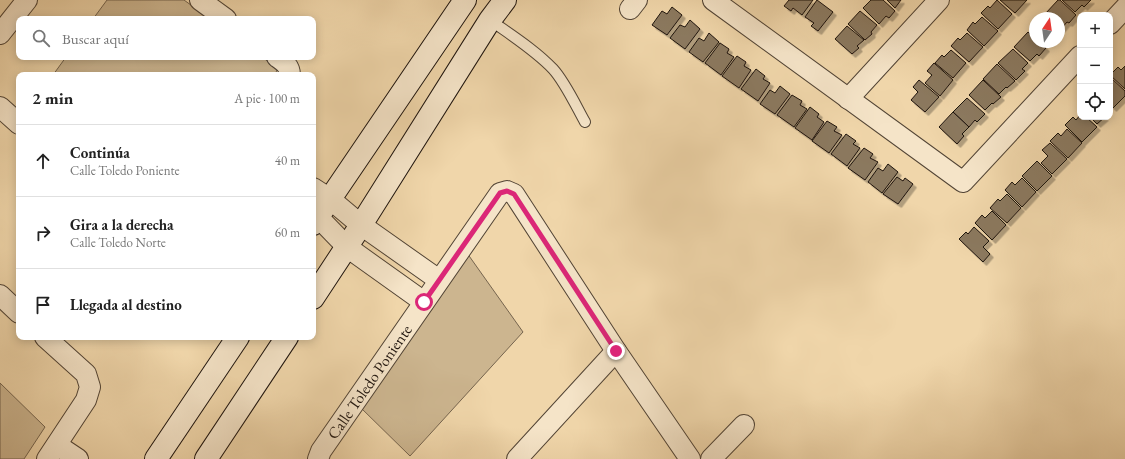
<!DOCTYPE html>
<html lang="es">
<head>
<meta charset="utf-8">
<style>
	body { margin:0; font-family:"EB Garamond",serif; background:#f2f2f2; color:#222 }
	.controls { position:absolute; right:12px; top:12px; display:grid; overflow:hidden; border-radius:8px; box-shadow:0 2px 10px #0003 }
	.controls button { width:36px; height:36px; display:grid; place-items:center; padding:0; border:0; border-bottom:1px solid #e0e0e0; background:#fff; color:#222; font:20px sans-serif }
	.compass { position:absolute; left:1029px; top:12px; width:36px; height:36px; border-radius:50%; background:#fff; box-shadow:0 2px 10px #0003; rotate:13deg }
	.stop { position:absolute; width:12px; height:12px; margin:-9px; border:3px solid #db2777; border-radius:50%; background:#fff }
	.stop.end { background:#db2777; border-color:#fff; box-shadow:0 1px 4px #0008 }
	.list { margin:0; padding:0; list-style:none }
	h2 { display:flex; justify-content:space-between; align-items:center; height:52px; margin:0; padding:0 16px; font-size:17px }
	h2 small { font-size:13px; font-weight:400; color:#767676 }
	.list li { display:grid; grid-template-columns:26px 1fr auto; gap:12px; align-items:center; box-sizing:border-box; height:72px; padding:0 16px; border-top:1px solid #e0e0e0 }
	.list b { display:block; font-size:15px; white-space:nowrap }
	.list p { margin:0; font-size:13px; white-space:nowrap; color:#767676 }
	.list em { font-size:13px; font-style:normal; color:#767676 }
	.icon { flex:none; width:22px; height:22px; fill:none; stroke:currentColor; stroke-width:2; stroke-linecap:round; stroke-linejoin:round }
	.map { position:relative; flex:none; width:1125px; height:459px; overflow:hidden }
	.search { position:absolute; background:#fff; box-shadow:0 2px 10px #0003; left:16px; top:16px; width:300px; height:44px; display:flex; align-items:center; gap:10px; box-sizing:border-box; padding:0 14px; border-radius:8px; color:#767676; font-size:15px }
	.panel { position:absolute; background:#fff; box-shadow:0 2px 10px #0003; left:16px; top:72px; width:300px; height:268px; border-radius:8px }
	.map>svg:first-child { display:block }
	.green { fill:#ccb58f; stroke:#75644e }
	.building { fill:#8b795f; stroke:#1e140e; filter:url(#shadow) }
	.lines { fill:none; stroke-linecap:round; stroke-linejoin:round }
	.lane-casing { stroke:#524435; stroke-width:12 }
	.street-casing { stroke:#524435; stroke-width:22 }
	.secondary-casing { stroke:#1e140e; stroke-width:24 }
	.lane { stroke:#f5e4c8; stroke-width:10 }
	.street { stroke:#f5e4c8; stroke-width:20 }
	.secondary { stroke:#f5e4c8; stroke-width:22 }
	.route { stroke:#db2777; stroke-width:5 }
	.labels { text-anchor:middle; stroke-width:3.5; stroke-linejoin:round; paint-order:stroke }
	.street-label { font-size:16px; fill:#1e140e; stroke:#f5e4c8 }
</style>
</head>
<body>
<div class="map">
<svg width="1125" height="459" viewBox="0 0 1125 459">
	<defs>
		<filter id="shadow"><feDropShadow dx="3.5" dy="3.5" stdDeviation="0" flood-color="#0004"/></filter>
	</defs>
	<rect width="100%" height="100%" fill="#f0d6aa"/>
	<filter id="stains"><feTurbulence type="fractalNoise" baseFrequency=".005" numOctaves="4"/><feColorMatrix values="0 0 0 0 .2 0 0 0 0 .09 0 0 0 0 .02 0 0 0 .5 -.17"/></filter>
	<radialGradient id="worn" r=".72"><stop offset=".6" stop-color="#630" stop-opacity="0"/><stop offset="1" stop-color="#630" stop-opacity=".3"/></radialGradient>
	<g class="green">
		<polygon points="107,0 184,0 210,19 93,19"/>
		<polygon points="66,57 262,57 278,69 274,75 53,75"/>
		<polygon points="467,253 523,332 410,456 360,407"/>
		<polygon points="0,383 45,427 24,459 0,459"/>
	</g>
	<g class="building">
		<polygon points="789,0 813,0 802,15 793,8 791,11 784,6"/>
		<polygon points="817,0 833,12 818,31 811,26 814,23 805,17"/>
		<polygon points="871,0 883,0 895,11 889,18 886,16 879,24 863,8"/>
		<polygon points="887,0 901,0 895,8"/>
		<polygon points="997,0 1012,14 998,29 981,13 988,6 990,8"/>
		<polygon points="1000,0 1027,0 1015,13"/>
		<polygon points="1058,0 1060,0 1076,15 1069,23 1067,22 1061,29 1059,27 1059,18 1049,18 1045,14"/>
		<polygon points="1062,0 1091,0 1084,7 1082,5 1075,12"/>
		<polygon points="672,7 682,15 667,35 652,25 662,11 667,14"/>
		<polygon points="860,11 877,25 871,32 872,34 865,40 848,24"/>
		<polygon points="982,17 998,31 984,46 967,30 973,22 975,24"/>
		<polygon points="690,20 700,29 685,49 670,38 680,25 685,27"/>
		<polygon points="847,26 864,40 857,46 859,48 852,54 835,39"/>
		<polygon points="1028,32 1035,38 1035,42 1039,42 1046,48 1039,56 1037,54 1030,61 1014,47"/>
		<polygon points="709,33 719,42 703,62 689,52 699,38 704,41"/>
		<polygon points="967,33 983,47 969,62 951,46 958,38 960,40"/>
		<polygon points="720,43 729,49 727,53 734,57 721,75 705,63"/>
		<polygon points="1013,49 1028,63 1022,69 1025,71 1016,80 998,63"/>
		<polygon points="951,50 966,63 953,78 935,63 942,55 944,57"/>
		<polygon points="737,56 746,62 744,66 751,70 739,88 722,76"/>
		<polygon points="934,63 953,80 940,96 925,83 932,75 927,71"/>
		<polygon points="997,64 1015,81 1007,88 1006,87 999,94 983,79"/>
		<polygon points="1125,66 1125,89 1110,75 1118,67 1121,70"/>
		<polygon points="756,69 765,76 763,79 770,83 758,101 741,89"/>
		<polygon points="1110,77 1125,91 1125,96 1113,108 1110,105"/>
		<polygon points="919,80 939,97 925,112 911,100 918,92 913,87"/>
		<polygon points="983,80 1001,97 993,104 992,103 985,110 969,95"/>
		<polygon points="780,86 790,94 775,114 760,104 770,90 775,93"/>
		<polygon points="792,95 802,101 800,105 807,109 794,127 777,115"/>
		<polygon points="967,98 985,114 977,122 975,120 969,127 953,112"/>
		<polygon points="810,107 819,114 817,117 824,122 812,140 795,128"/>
		<polygon points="953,112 969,127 962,134 964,136 957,144 939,127"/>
		<polygon points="1080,115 1080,117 1086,117 1097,127 1082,142 1065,125 1073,117 1076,120"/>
		<polygon points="1090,117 1105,117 1097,124"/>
		<polygon points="827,121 837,127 834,131 842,135 829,153 812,141"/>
		<polygon points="1067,129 1082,143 1068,158 1050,141 1058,133 1061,136"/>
		<polygon points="846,134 856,141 853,144 860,148 847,166 831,154"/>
		<polygon points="1050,143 1067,159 1052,174 1041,163 1048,156 1042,150"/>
		<polygon points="864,148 873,154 870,158 878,162 865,180 848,168"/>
		<polygon points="1037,161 1052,176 1037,191 1022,176"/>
		<polygon points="888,164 898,172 882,193 868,182 878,168 883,171"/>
		<polygon points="897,177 903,181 905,178 913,184 898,204 883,194"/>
		<polygon points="1022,178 1036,192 1022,207 1005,190 1012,182 1015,185"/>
		<polygon points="1007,194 1021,208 1007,223 990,208 998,199 1000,201"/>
		<polygon points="992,211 1006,225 992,240 975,223 982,215 985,218"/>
		<polygon points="974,227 989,241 983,247 990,254 983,262 959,239 966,232 968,234"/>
	</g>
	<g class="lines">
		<defs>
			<path id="lane" d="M 490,20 C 511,35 535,50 553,69 C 565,82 576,106 585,122"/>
			<g id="street">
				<polyline points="200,0 226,19"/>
				<polyline points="713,0 963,182 1080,56"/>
				<polyline points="630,9 637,0"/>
				<polyline points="1110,24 1125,8"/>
				<polyline points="0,34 27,0"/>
				<path d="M 277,57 C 284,62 290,66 290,75"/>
				<polyline points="848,99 939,0"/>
				<polyline points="0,107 19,124"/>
				<polyline points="313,188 330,199 361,225 439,280"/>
				<polyline points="313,213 318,217 347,247 424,302"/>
				<polyline points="0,295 19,313"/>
				<polyline points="45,337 86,374 90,387 86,400 47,459"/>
				<polyline points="57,445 78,459"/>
				<path id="s1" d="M 318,459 L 321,451 L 500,193 L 507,191 L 514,194 L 616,351 L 690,459"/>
				<polyline points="517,459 616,351"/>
				<polyline points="711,459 744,425"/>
			</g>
			<g id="secondary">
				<polyline points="313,224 465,0"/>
				<polyline points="313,298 361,225 490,20 505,0"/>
				<polyline points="156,459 238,337"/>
				<polyline points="206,459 287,337"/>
			</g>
		</defs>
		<use href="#lane" class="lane-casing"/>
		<use href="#street" class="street-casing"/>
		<use href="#secondary" class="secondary-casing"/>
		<use href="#lane" class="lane"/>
		<use href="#street" class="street"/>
		<use href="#secondary" class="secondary"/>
	</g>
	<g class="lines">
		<polyline class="route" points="424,302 500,193 507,191 514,194 616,351"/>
	</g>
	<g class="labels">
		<g class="street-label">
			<text dy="6" stroke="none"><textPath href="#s1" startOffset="93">Calle Toledo Poniente</textPath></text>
		</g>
	</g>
	<rect width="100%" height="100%" filter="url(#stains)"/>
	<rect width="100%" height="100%" fill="url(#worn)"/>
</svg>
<div class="controls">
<button>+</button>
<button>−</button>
<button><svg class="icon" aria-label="locate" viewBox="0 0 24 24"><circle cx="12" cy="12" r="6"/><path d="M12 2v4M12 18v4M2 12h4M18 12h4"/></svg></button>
</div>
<svg class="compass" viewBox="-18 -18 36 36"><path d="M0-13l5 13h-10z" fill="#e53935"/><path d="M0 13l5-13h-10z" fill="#767676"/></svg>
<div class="stop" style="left:424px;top:302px"></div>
<div class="stop end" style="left:616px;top:351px"></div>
<div class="search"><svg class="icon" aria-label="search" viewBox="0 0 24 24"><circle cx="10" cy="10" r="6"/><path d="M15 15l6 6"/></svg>Buscar aquí</div>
<section class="panel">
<h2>2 min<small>A pie · 100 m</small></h2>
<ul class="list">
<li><svg class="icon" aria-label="ahead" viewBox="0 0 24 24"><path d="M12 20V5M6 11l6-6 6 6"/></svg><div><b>Continúa</b><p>Calle Toledo Poniente</p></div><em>40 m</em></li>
<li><svg class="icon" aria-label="right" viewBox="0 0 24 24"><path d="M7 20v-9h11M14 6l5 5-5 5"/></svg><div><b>Gira a la derecha</b><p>Calle Toledo Norte</p></div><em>60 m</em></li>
<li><svg class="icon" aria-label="arrive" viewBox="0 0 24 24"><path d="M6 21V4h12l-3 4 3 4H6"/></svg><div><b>Llegada al destino</b></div></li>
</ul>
</section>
</div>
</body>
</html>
